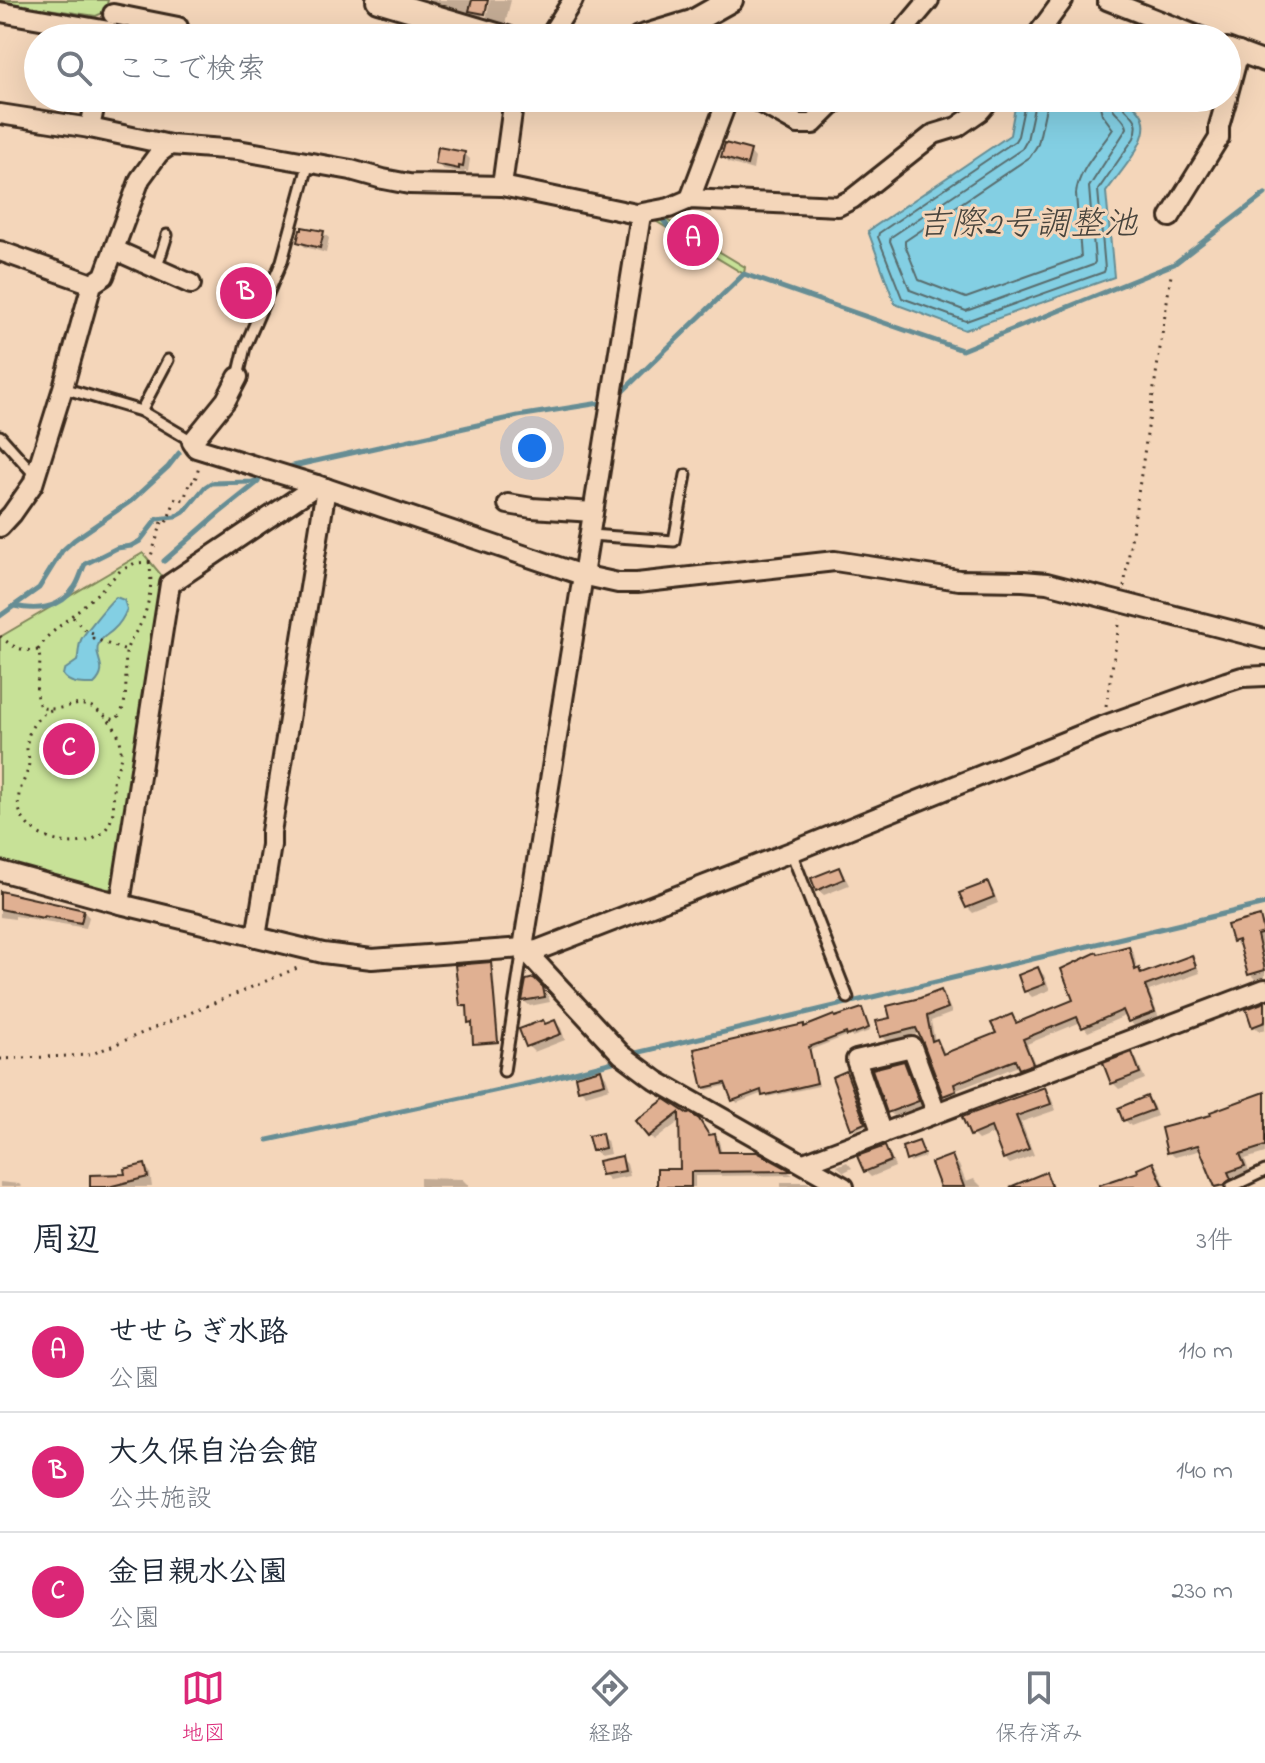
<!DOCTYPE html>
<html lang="ja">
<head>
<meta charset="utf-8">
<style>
	body { margin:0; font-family:"Indie Flower","Klee One",sans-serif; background:#f6f6f7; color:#1f2937 }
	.you { position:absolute; left:532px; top:448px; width:28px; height:28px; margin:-20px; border:6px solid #fff; border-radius:50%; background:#1a73e8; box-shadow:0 0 0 12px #1a73e833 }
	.badge { display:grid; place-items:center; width:52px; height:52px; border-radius:50%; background:#db2777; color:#fff; font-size:26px; font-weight:700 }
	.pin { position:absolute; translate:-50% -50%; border:4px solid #fff; box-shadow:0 2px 8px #0006 }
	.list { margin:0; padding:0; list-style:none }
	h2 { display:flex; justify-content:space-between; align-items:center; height:104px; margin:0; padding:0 32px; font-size:34px }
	h2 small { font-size:26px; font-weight:400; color:#747a83 }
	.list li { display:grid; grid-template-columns:52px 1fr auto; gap:24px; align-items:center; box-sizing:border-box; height:120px; padding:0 32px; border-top:2px solid #e0e1e3 }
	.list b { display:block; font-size:30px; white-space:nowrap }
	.list p { margin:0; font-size:26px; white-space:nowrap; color:#747a83 }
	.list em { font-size:26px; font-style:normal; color:#747a83 }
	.icon { flex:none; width:44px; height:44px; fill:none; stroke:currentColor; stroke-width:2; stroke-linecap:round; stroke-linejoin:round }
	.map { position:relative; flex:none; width:1265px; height:1187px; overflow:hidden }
	.search { position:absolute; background:#fff; box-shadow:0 8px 32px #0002; left:24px; right:24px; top:24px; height:88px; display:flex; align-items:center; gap:20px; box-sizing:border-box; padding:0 28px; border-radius:44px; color:#747a83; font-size:30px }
	.sheet { height:464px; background:#fff }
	nav { display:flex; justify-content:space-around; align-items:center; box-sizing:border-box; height:112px; border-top:2px solid #e0e1e3; background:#fff; font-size:22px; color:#747a83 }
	nav a { display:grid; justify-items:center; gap:4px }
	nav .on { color:#db2777 }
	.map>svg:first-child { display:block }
	.green { fill:#c7e197; stroke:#81865a; stroke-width:2 }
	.water { fill:#83cfe3; stroke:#668d94; stroke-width:2 }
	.shadow { fill:#0003 }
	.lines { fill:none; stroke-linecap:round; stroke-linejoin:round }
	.shore { stroke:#586c6d; stroke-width:2 }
	.stream { stroke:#668d94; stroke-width:5 }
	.building { fill:#e0b092; stroke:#3b2a1e; stroke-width:2 }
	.service-casing { stroke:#3b2a1e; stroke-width:15 }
	.minor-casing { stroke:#3b2a1e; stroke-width:24 }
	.tertiary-casing { stroke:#3b2a1e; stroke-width:28 }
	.path { stroke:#3b2a1e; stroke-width:3; stroke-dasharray:2 6; stroke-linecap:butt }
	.service { stroke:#f4d6ba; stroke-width:9 }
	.minor { stroke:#f4d6ba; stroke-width:18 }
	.tertiary { stroke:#f4d6ba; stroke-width:22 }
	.labels { text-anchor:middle; stroke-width:6; stroke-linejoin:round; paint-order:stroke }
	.water-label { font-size:34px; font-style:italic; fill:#46433c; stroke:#f4d6ba }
</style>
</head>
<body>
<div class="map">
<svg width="1265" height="1187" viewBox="0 0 1265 1187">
	<rect width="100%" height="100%" fill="#f4d6ba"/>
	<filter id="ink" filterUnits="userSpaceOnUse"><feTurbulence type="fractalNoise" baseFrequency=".0125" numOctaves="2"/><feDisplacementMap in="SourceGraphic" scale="16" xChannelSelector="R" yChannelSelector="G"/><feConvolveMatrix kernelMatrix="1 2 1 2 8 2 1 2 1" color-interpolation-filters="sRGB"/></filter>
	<g filter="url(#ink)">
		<g class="green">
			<polygon points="0,0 108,0 105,12 96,16 0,2"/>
			<polygon points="652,211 745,267 744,274 642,213"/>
			<polygon points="143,553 162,576 119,883 106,891 0,861 0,637"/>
		</g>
		<g class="water">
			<path d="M 1020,98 L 1120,98 C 1173,119 1126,163 1106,192 L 1114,277 L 965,330 L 895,304 L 868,231 L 1010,135 L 1015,107 Z"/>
			<path d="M 116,597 L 124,600 L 127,609 C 124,617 120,624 113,630 C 109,634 102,637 99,643 C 92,658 111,668 94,684 C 84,684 69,685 63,675 L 64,670 L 77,661 C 79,654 78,647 81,640 C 82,636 111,600 116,597 Z"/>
		</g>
		<g class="shadow">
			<polygon points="427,0 486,0 481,20 477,16"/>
			<polygon points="490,0 511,0 503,32 485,24"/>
			<polygon points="750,152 755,158 753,170 729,163 723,157"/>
			<polygon points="464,153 470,159 468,172 465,171 464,173 443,169 437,164"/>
			<polygon points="323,233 329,238 326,253 305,247 299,241"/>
			<polygon points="259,289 265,295 256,312 240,304 234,298"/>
			<polygon points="838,869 844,875 849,885 824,895 818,890"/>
			<polygon points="987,884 993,890 998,903 973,913 967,907"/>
			<polygon points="0,894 83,911 89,917 86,928 15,916 15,919 0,917"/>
			<polygon points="1259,918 1265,925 1265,940 1262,941 1265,953 1265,977 1256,980 1250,974 1242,946 1240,947 1234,941"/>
			<polygon points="1128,948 1134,954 1137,970 1143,975 1191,958 1196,963 1200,973 1149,991 1159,1018 1135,1027 1130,1021 1127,1015 1088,1032 1081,1022 1027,1044 1037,1069 1025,1073 1019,1066 1013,1068 957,1090 960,1096 950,1100 945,1095 921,1033 887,1041 882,1036 892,1020 941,993 946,998 952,1013 931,1021 935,1041 942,1047 945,1055 998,1034 1012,1017 1018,1024 1076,1001"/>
			<polygon points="490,964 493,967 499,1043 477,1045 475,1043 472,1024 470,1022 469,1007 464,1008 461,1005"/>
			<polygon points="1038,970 1044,975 1050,990 1032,997 1026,991 1020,976"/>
			<polygon points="534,980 548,995 550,1002 530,1006 524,1001 527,982"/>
			<polygon points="1265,1005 1265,1029 1259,1031 1254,1026"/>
			<polygon points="861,1010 864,1013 870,1031 852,1037 849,1035 810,1050 819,1086 767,1097 763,1093 737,1103 728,1085 707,1090 704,1087 805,1028"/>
			<polygon points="555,1022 561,1028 565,1040 534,1052 528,1046 522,1030"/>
			<polygon points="1132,1054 1137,1060 1145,1079 1119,1089 1113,1083"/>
			<polygon points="904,1063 909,1068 922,1106 894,1116 889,1112"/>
			<polygon points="601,1071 606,1077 610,1088 586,1095 580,1089"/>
			<polygon points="846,1074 866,1125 855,1130 852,1128"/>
			<polygon points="1044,1089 1050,1095 1056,1110 1021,1122 1034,1155 1010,1164 1004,1158 995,1133 978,1140 972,1134"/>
			<polygon points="1265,1094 1265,1153 1245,1159 1249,1171 1247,1172 1249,1178 1232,1187 1218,1187 1202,1150 1175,1157 1169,1152 1214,1116"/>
			<polygon points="1147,1099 1153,1105 1157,1116 1131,1126 1125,1120"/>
			<polygon points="665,1102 698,1120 711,1137 714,1136 719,1141 722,1154 757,1154 793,1175 695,1176 695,1187 659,1187 682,1171 681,1120 654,1141 650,1136"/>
			<polygon points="601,1136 607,1141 610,1154 600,1156 594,1150"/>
			<polygon points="919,1143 925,1157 910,1162 908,1160"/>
			<polygon points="884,1148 890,1154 895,1167 871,1177 865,1171"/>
			<polygon points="951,1157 959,1165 966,1182 974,1179 982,1187 938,1187 942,1185"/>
			<polygon points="621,1158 627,1164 630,1176 609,1180 603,1174"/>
			<polygon points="847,1162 852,1168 844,1172 837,1166"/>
			<polygon points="1153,1164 1159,1170 1166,1187 1102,1187 1141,1173"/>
			<polygon points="144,1166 150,1172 152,1187 92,1187 127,1176"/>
			<polygon points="420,1178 462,1179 470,1187 420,1187"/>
			<polygon points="0,1182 19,1184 22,1187 0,1187"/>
			<polygon points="781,1182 807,1182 814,1187 781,1187"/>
		</g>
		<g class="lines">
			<g class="shore">
				<path d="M 1026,98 L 1018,136 L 1015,141 L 879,233 L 878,237 L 902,298 L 966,321 L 1104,272 L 1105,269 L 1098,190 L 1134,138 C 1144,113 1123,116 1120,98"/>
				<path d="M 1036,98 L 1027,140 L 1022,149 L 891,237 L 890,241 L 910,290 L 966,311 L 1093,265 L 1095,262 L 1089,187 L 1127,128 C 1125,115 1111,115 1110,98"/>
				<path d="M 1048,98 L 1038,144 L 1030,157 L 905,241 L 905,245 L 919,280 L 966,298 L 1081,257 L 1076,194 C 1078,170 1100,149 1113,129 L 1102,114 L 1098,98"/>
			</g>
			<g class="stream">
				<polyline points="663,220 669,228 699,241"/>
				<polyline points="622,392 744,274 962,350 1174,264 1265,194"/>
				<polyline points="284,468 518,416 600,403"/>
				<polyline points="164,561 219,513 258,482"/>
				<polyline points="15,605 39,588 62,551 74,540 131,501 168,467 179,453"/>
				<path d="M 0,616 L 14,606 C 36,611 60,609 74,588 C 79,582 81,572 85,564 L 117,548 L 131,546 L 140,541 L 157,519 L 175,517 L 184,512 L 205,487 L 211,483 L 252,482 L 268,476"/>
				<path d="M 636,1053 C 845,1003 1055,955 1265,904"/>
				<polyline points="268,1140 540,1081 613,1062"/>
			</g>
		</g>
		<g class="building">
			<polygon points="472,0 488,0 485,14 469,11"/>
			<polygon points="725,143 751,150 747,165 721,157"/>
			<polygon points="438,147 465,152 463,167 459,166 459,169 435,164"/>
			<polygon points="302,227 324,231 320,248 297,242 300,230 302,230"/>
			<polygon points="242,278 261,288 250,308 232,298"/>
			<polygon points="839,867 844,879 816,891 811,878"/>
			<polygon points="988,882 994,897 966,908 959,893"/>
			<polygon points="0,891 84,910 81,923 44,916 43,918 0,909"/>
			<polygon points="1260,916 1264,933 1257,935 1265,970 1248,975 1238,940 1232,942 1227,925"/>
			<polygon points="1129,946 1135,970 1139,968 1141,974 1192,955 1196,967 1145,986 1155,1012 1128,1022 1123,1010 1082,1028 1077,1017 1023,1039 1033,1064 1019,1069 1015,1060 1007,1063 954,1084 956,1091 943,1096 923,1043 916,1028 880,1037 876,1021 890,1018 887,1006 920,998 941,990 948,1008 927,1016 932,1041 937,1039 943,1054 996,1033 991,1023 1012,1014 1016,1023 1073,1000 1061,969 1097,952 1098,954"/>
			<polygon points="491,962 498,1042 473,1044 472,1022 468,1023 467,1006 460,1006 455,965"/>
			<polygon points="1038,967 1045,984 1024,992 1018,975"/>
			<polygon points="534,978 543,987 545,997 522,1001 526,980"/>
			<polygon points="1265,1002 1265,1022 1252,1027 1246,1009"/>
			<polygon points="862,1008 869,1028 847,1036 846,1033 809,1047 817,1083 762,1096 761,1090 732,1101 725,1083 703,1088 694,1049 804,1024 804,1027 834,1015 835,1017"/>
			<polygon points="543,1020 545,1024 555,1020 561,1034 526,1047 519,1029"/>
			<polygon points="1132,1052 1140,1073 1111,1084 1103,1063"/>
			<polygon points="904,1061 919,1101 887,1113 872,1069"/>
			<polygon points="601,1069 605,1083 578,1090 575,1076"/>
			<polygon points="846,1071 865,1123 851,1129 832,1077"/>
			<polygon points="1045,1087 1051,1104 1016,1116 1029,1149 1003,1159 991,1127 970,1136 962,1117"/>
			<polygon points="1265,1092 1265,1146 1240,1154 1245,1166 1228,1172 1231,1179 1224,1185 1215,1187 1198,1145 1167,1153 1161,1128 1211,1115 1210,1112"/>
			<polygon points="1147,1096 1153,1110 1123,1121 1118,1108"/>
			<polygon points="665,1099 688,1114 690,1113 699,1119 709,1135 715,1134 719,1152 757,1152 792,1171 691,1172 691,1187 657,1187 657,1169 680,1169 679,1113 648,1137 635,1121"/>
			<polygon points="602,1133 605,1148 592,1151 588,1136"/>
			<polygon points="919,1141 924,1154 906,1161 902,1147"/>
			<polygon points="885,1146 891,1161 864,1172 857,1156"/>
			<polygon points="952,1155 964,1187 940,1187 931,1163"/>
			<polygon points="622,1156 625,1171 601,1175 598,1161"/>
			<polygon points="1153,1162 1164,1187 1099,1187 1099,1185 1138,1172 1137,1169"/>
			<polygon points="145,1164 148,1177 108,1187 90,1187 90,1175 125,1174 124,1169"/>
			<polygon points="1046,1172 1052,1187 1010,1187"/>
		</g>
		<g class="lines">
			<defs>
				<g id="service">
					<polyline points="156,270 167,235"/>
					<polyline points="238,377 245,347 282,261 309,162"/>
					<polyline points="63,388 141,411 192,441"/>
					<polyline points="141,411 168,360"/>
					<polyline points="0,436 35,475"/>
					<polyline points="590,535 674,541 686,475"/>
					<polyline points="791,852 848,998"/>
					<polyline points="504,1071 523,948"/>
					<polyline points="1231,1187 1265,1171"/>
				</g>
				<g id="minor">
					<polyline points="1107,0 1203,38"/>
					<polyline points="0,12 109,31"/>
					<polyline points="113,14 178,27"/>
					<polyline points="549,38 573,0"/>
					<polyline points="897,38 929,0"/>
					<polyline points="1035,38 1063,0"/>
					<polyline points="1227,48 1265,62"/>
					<polyline points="1227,97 1239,52"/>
					<polyline points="752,98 798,124 813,124 839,98"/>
					<polyline points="0,114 90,128 170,145"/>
					<polyline points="90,128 96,98"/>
					<polyline points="502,186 514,98"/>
					<polyline points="690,199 728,98"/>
					<polyline points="1170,217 1219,138 1219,126 1227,98"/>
					<polyline points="115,250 191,284"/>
					<polyline points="0,251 92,284"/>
					<polyline points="238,377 226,400 192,442 196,448 317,485 582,575 618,583 637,583 835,561 959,580 1023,581 1047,583 1265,639"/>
					<polyline points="508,504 532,508 593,512"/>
					<polyline points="0,527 12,514 33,484 63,388 92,284 104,276 140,179 159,153 170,145 238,150 351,170 383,179 409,184 502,186 641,215 642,213 669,208 690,199 838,206 852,199 934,134 957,127 980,111 991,98"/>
					<polyline points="0,871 120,904 323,953 372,959 523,948 535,951 791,852 1103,726 1226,682 1242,677 1265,676"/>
					<polyline points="120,904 170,584 317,485"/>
					<polyline points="256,937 271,845 271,832 326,488"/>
					<polyline points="523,948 641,215"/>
					<polyline points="523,948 621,1054 657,1081 844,1187"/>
					<polyline points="882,1134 856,1060 912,1047 936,1112"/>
					<polyline points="804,1163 1265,989"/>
				</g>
				<g id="tertiary">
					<polyline points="378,0 507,38"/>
					<polyline points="639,38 692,22 731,0"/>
				</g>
			</defs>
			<use href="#service" class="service-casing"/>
			<use href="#minor" class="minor-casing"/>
			<use href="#tertiary" class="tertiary-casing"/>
			<g class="path">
				<path d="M 149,562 C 153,581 150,600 143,619 C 138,631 128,640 126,653 C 124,672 131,708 115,720 L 105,716 L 92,707 L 80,704 L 55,709 L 41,708 C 29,689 45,670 38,650 L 47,637 L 99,592 L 120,571 L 135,563 Z"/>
				<polyline points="149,562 163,519 167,521 176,498 184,500 190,481 194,483 199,466"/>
				<polyline points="1124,587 1171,275"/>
				<polyline points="73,617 84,629 95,634 93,638 126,651"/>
				<path d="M 0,636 C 12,647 22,652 38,650"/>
				<polyline points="1106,706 1120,619"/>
				<path d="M 51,710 C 36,716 26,732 27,749 C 27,753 29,757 29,761 C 29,777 15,790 19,808 C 25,842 89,857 108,826 C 116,813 113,798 113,784 C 113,778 116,773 118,767 C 125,747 120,732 106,717"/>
				<polyline points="0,1059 90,1055 302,966"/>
			</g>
			<use href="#service" class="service"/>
			<use href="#minor" class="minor"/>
			<use href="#tertiary" class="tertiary"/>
		</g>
	</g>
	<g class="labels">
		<g class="water-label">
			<text x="1027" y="234">吉際2号調整池</text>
		</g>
	</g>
</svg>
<div class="you"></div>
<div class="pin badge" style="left:693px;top:240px">A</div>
<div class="pin badge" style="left:246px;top:293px">B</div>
<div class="pin badge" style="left:69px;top:749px">C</div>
<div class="search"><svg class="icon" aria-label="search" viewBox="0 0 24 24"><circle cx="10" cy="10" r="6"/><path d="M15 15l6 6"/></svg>ここで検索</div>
</div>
<section class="sheet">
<h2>周辺<small>3件</small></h2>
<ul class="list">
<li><span class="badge">A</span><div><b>せせらぎ水路</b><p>公園</p></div><em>110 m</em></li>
<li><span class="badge">B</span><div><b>大久保自治会館</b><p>公共施設</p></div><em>140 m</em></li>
<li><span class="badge">C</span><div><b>金目親水公園</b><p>公園</p></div><em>230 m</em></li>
</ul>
</section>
<nav>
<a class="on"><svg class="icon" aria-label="map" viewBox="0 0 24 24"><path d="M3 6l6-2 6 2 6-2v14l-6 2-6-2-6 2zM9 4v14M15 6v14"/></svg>地図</a>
<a><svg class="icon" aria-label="directions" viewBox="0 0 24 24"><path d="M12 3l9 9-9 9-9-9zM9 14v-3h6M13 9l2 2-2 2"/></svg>経路</a>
<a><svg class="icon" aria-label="saved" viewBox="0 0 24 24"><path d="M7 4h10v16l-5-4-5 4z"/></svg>保存済み</a>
</nav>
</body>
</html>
